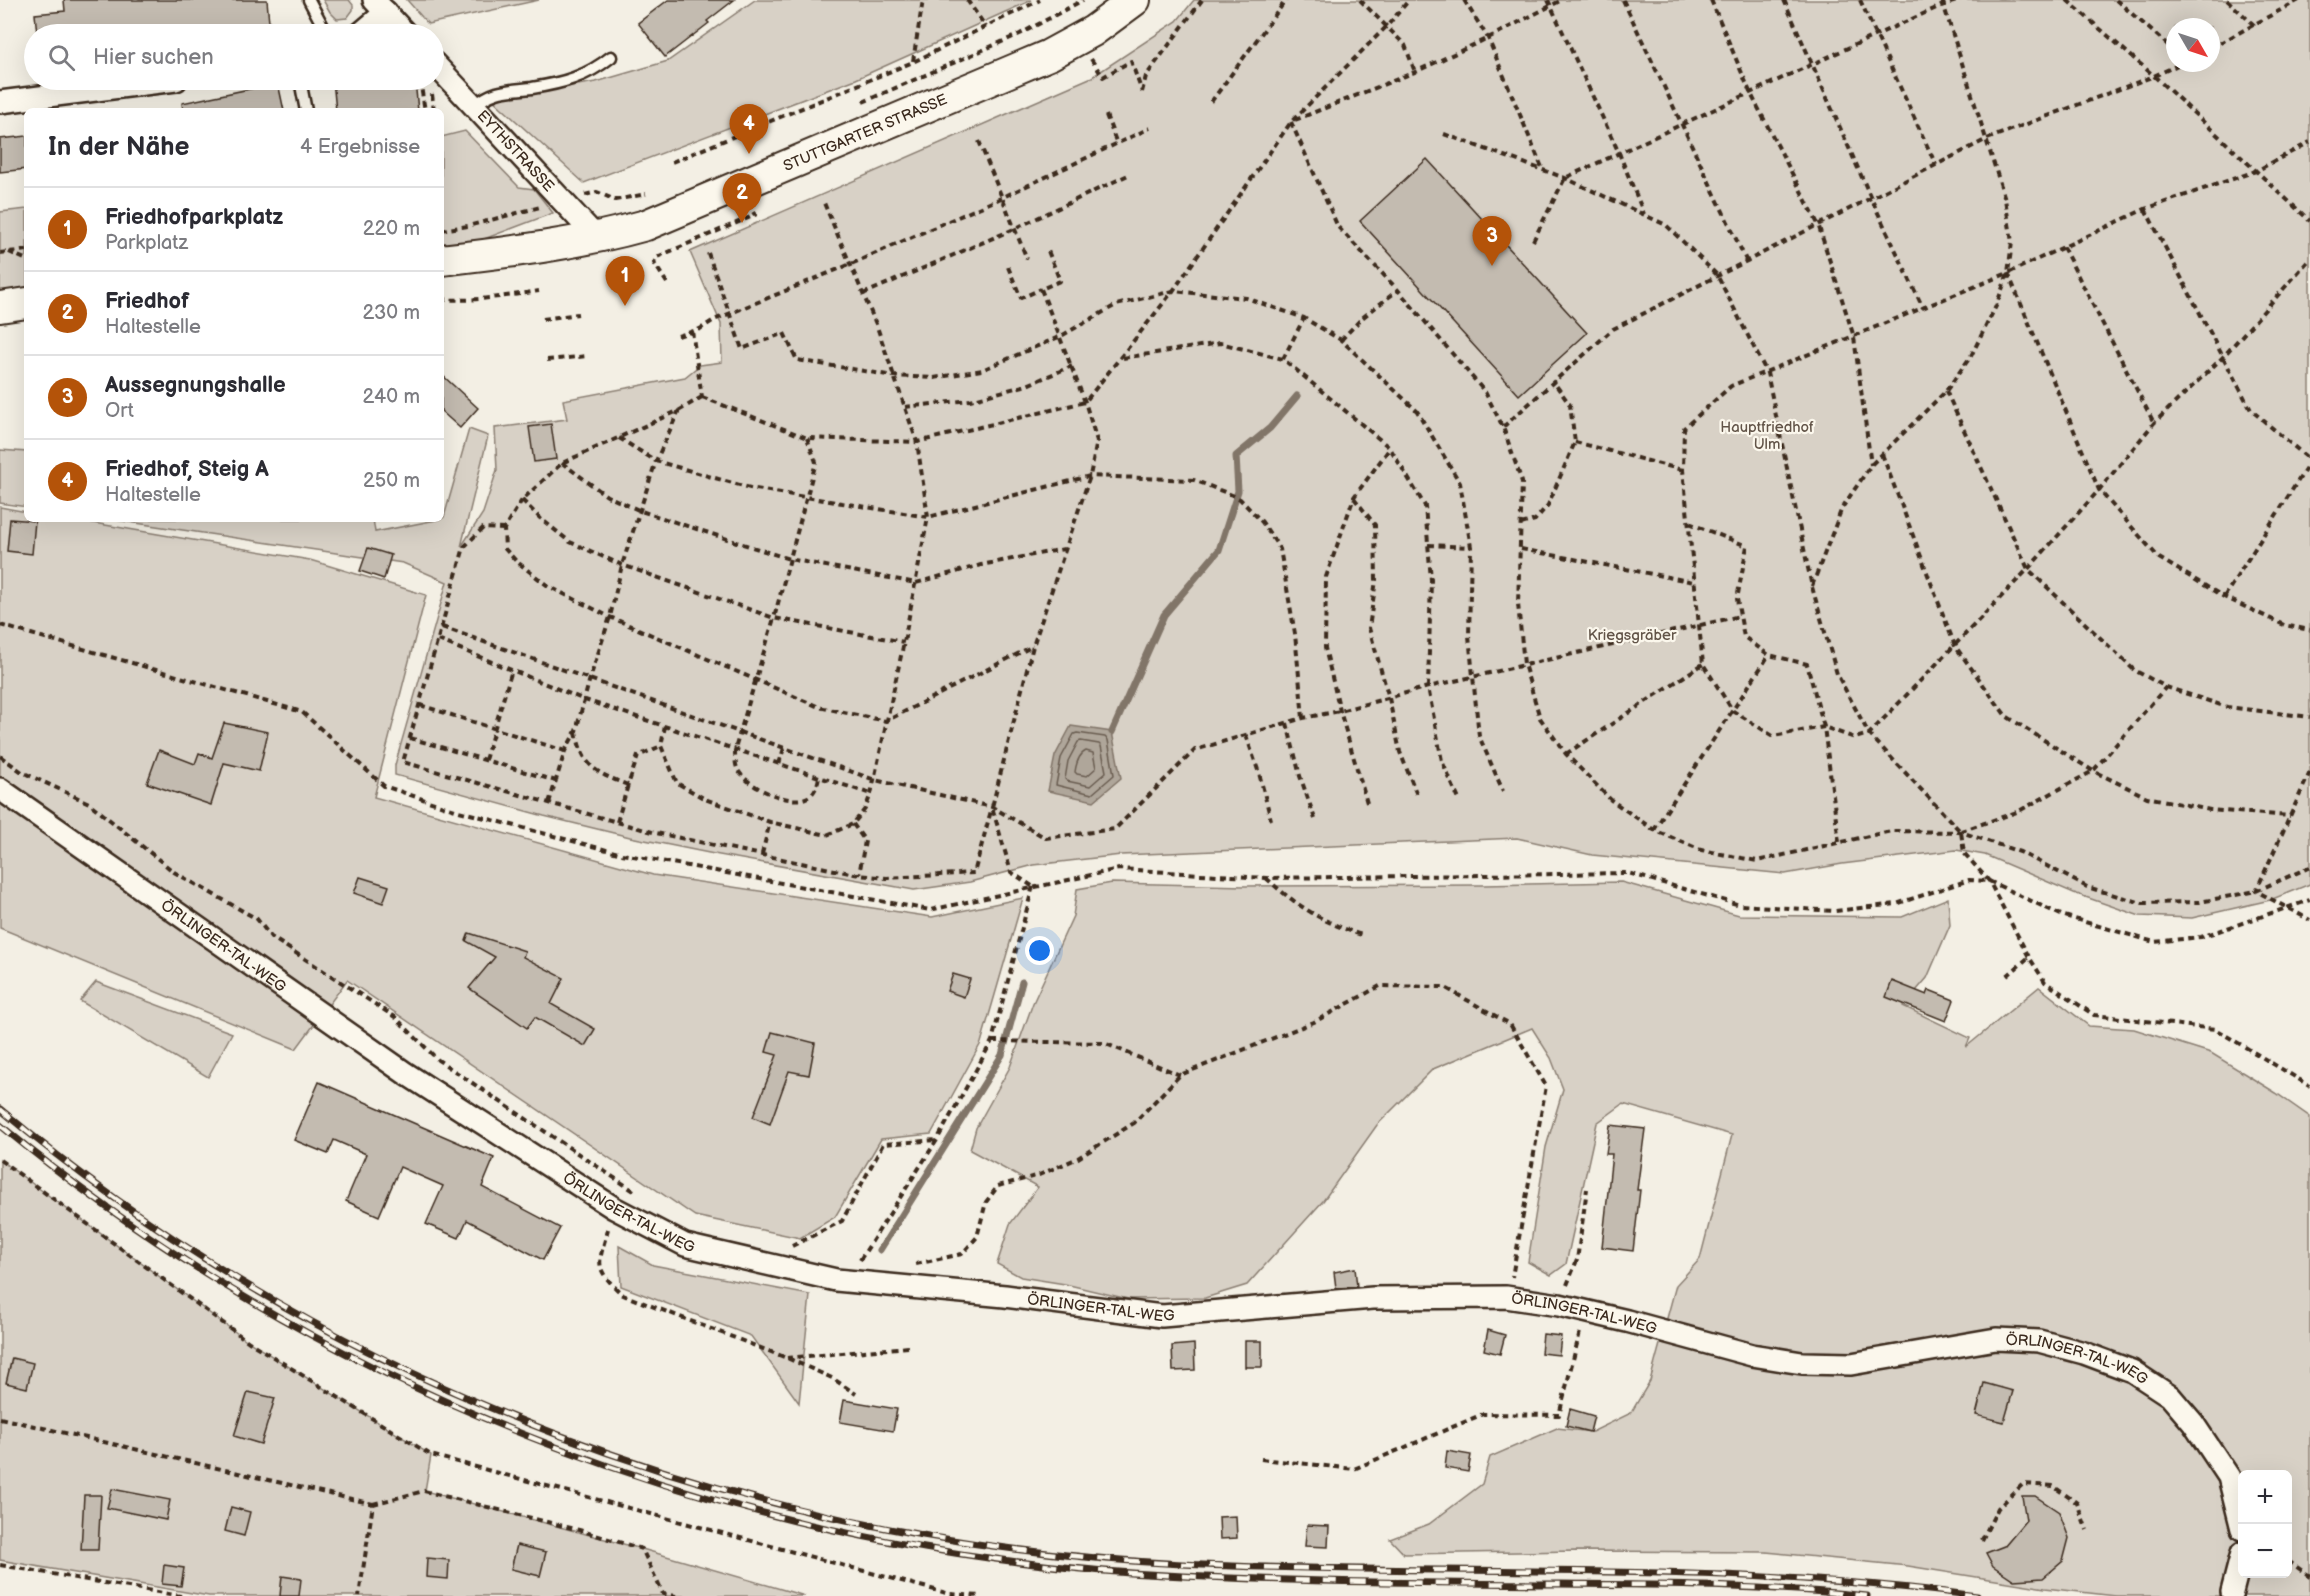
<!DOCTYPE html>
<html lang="de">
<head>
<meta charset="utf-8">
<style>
	body { margin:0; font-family:"Balsamiq Sans",sans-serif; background:#f2f2f3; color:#2b2b33 }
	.controls { position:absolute; right:18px; bottom:18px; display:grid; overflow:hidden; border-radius:9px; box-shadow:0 6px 24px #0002 }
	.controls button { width:54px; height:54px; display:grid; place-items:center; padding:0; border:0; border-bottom:2px solid #e1e1e2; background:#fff; color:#2b2b33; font:30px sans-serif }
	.compass { position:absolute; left:2166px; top:18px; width:54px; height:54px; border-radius:50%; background:#fff; box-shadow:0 6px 24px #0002; rotate:129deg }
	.you { position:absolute; left:1040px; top:951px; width:21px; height:21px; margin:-15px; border:4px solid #fff; border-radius:50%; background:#1a73e8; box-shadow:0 0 0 9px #1a73e833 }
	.badge { display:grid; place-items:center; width:39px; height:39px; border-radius:50%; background:#b45309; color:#fff; font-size:20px; font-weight:700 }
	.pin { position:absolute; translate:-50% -50px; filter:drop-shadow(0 2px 3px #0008) }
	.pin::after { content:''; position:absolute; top:32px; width:21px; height:18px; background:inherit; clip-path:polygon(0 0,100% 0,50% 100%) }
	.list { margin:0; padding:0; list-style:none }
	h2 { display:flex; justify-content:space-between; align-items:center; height:78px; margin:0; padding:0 24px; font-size:26px }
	h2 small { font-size:20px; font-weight:400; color:#7c7c81 }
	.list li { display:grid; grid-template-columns:39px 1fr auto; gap:18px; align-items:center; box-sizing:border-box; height:84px; padding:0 24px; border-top:2px solid #e1e1e2 }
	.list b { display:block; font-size:22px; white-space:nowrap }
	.list p { margin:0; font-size:20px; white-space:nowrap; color:#7c7c81 }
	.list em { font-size:20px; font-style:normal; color:#7c7c81 }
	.icon { flex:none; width:33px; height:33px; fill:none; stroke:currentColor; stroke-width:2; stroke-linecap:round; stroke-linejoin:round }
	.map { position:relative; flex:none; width:2310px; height:1596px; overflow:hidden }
	.search { position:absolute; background:#fff; box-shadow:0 6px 24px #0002; left:24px; top:24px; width:420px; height:66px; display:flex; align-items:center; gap:15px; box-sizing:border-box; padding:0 21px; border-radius:33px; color:#7c7c81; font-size:22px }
	.panel { position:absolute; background:#fff; box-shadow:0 6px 24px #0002; left:24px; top:108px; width:420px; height:414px; border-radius:9px }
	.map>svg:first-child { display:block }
	.green { fill:#d8d1c6; stroke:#8a7e72; stroke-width:1.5; fill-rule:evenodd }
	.water { fill:#afa69a; stroke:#817468; stroke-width:1.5 }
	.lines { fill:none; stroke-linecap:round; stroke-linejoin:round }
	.shore { stroke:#695c50; stroke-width:1.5 }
	.stream { stroke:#817468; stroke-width:7 }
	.building { fill:#c3bbb0; stroke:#3b2a1e; stroke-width:1.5 }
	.service-casing { stroke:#3b2a1e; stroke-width:15 }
	.minor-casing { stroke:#3b2a1e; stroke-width:26 }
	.secondary-casing { stroke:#3b2a1e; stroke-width:34 }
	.path { stroke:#3b2a1e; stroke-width:4; stroke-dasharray:6 4.5; stroke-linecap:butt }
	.service { stroke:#fbf7ec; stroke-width:10 }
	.minor { stroke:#fbf7ec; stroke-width:21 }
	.secondary { stroke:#fbf7ec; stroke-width:30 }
	.rail-casing { stroke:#3b2a1e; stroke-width:7 }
	.rail { stroke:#fbf7ec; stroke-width:4.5; stroke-dasharray:14; stroke-linecap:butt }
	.labels { text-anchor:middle; stroke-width:4.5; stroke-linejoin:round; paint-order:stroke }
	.street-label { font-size:15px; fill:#3b2a1e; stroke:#fbf7ec }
	.park-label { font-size:15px; fill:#625448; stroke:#fbf7ec }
</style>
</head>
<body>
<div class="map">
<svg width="2310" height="1596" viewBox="0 0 2310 1596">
	<rect width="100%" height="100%" fill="#f3efe4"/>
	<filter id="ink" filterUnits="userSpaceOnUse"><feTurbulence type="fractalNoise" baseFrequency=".0167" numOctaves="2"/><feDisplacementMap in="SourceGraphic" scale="12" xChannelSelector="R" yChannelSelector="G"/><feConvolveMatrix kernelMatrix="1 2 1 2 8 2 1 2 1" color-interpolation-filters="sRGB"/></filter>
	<g filter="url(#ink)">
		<g class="green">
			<polygon points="323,0 349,0 353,5 353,10 347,18 337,19 330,12"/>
			<polygon points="407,0 539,0 428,24"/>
			<polygon points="755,0 1032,0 856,79 584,183 492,99 596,82 668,61"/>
			<path d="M 1194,0 L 2310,0 L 2310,884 L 2270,900 L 2192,918 L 2140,916 L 2074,893 L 1985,855 L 1956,850 L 1842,864 L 1785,874 L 1592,855 L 1517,838 L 1121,855 L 1034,865 L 970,882 L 914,890 L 714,854 L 630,837 L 544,816 L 395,775 L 395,765 L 447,582 L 403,563 L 109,519 L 373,519 L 375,532 L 441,519 L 444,517 L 469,429 L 488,436 L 461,547 L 483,513 L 497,470 L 495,428 L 567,419 L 563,400 L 685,377 L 700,365 L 722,362 L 721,324 L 690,252 L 1092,77 L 1177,21 ZM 2175,27 L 2211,27 L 2211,63 L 2175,63 Z"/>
			<polygon points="465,131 519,187 534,189 553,213 476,242 441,246 441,137"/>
			<polygon points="27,209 27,296 0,297 0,212"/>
			<polygon points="0,450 27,452 27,507 0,503"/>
			<polygon points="0,507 27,512 27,519 70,519 310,560 426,595 374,797 653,875 932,917 1023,898 981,1043 931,1134 881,1139 835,1217 800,1238 695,1216 347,980 296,1049 0,928"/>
			<path d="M 1621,882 L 1739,915 L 1902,917 L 1948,898 L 1950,925 L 1927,978 L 1903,1006 L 1970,1038 L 1966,1047 L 2039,987 L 2089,1026 L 2134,1029 L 2211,1053 L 2276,1093 L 2310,1117 L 2310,1596 L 2116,1596 L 2045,1588 L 1908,1566 L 1766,1552 L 1576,1551 L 1404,1554 L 1390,1539 L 1429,1524 L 1482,1484 L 1490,1457 L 1557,1428 L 1592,1432 L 1631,1413 L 1650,1381 L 1676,1285 L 1700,1259 L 1732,1135 L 1623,1104 L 1597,1123 L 1566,1264 L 1551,1275 L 1528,1262 L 1546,1147 L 1563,1089 L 1551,1058 L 1532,1028 L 1433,1069 L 1377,1125 L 1323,1201 L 1247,1285 L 1205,1298 L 1128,1299 L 1065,1284 L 1021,1277 L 997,1264 L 1010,1224 L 1038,1187 L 970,1150 L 976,1128 L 1010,1067 L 1033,1003 L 1073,916 L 1077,889 L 1112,883 L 1245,886 L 1484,885 ZM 2242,1474 L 2288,1474 L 2288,1574 L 2242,1574 Z"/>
			<polygon points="96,982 232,1033 208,1077 80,1001"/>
			<polygon points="0,1160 249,1342 431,1455 425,1491 642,1549 805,1596 209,1596 0,1560"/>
			<polygon points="619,1246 653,1265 810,1295 799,1403 751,1336 621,1286"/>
		</g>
		<polygon class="water" points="1071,726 1112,732 1121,778 1094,801 1048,791 1055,756"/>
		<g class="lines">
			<g class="shore">
				<polygon points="1077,733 1105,737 1108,740 1114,775 1092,794 1056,785 1061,758 1074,734"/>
				<polygon points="1081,741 1099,744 1101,746 1106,772 1090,786 1067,781 1065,779 1068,761 1078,742"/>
				<path d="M 1086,751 L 1093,753 L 1096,768 L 1087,776 L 1077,774 L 1075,772 C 1076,765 1079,754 1086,751 Z"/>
			</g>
			<g class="stream">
				<polyline points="1112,732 1164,615 1219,550 1238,491 1236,456 1270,428 1297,396"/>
				<polyline points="880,1250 1002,1055 1022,982"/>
			</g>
		</g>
		<g class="building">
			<polygon points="64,0 267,0 270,34 37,34 35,14 65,11"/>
			<polygon points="668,0 734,0 707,21 709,23 665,57 638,23"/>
			<polygon points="333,80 415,80 418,111 336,111"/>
			<polygon points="278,83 284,111 183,111 182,103"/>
			<polygon points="27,136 27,169 0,172 0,139"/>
			<polygon points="1427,159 1587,333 1519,395 1360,221"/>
			<polygon points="441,374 478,408 460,428 441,411"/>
			<polygon points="551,424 556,459 534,462 529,427"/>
			<polygon points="10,519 35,521 32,554 7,551"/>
			<polygon points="368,548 391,555 384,579 360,571"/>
			<polygon points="224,723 268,732 259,771 224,763 211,805 147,783 159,750 195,764 199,753 212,758"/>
			<polygon points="360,877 389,886 383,903 354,893"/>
			<polygon points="469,933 525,951 523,957 564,978 551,1004 595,1029 585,1046 535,1017 527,1028 469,988 495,957 466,941"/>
			<polygon points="953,974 970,979 964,997 947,991"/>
			<polygon points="1892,981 1927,995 1929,990 1954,1000 1946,1021 1886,997"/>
			<polygon points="772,1032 815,1043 809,1075 789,1071 770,1124 753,1117 777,1055 766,1052"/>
			<polygon points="319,1082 494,1158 482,1187 560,1228 543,1260 467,1220 459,1238 426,1224 443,1186 400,1167 379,1216 346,1201 366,1154 334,1140 328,1154 294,1140"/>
			<polygon points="1610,1125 1645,1129 1637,1190 1640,1190 1633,1251 1602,1247 1612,1154 1606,1154"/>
			<polygon points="1355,1268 1357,1287 1336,1288 1334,1272"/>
			<polygon points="1488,1330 1505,1335 1500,1354 1484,1350"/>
			<polygon points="1543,1334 1561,1336 1559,1355 1541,1353"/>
			<rect x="1245" y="1341" width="17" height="26"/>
			<polygon points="1194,1344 1195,1370 1173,1371 1172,1346"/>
			<polygon points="12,1358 33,1363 27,1388 6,1383"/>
			<polygon points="1984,1383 2013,1391 2004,1422 1976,1415"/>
			<polygon points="248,1392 275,1398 261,1444 234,1436"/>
			<polygon points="844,1400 897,1409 893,1431 840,1422"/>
			<polygon points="1570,1409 1594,1416 1590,1432 1566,1426"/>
			<polygon points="1447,1451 1471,1455 1468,1472 1445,1468"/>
			<polygon points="112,1489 170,1500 166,1520 107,1508"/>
			<polygon points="84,1495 101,1495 98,1550 81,1550"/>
			<polygon points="2022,1496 2035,1496 2059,1512 2069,1538 2063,1561 2043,1578 2014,1580 1993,1566 1986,1553 2004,1546 2026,1520"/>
			<polygon points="231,1507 250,1512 244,1536 225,1531"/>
			<polygon points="1236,1516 1237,1538 1220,1539 1219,1517"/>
			<polygon points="1307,1525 1329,1526 1328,1547 1305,1546"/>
			<polygon points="517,1545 546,1552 540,1576 511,1569"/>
			<polygon points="427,1558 449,1560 448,1579 426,1577"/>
			<polygon points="164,1565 184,1568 181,1586 162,1584"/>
			<polygon points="282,1576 301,1579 299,1596 280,1596"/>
		</g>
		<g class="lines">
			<defs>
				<g id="service">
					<polyline points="309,0 327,34"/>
					<polyline points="300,80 306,111"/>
					<path d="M 474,106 C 494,89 508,91 532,88 C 563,83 586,77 611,57"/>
				</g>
				<g id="minor">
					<polyline points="374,0 406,34"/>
					<polyline points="360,34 386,12"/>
					<path id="s1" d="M 434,63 L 597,238"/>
					<polyline points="0,102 176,80"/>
					<path id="s2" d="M 0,789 L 405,1073 L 614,1208 L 685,1245 L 836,1280 L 1005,1296 L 1162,1316 L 1373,1298 L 1506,1297 L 1559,1305 L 1627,1321 L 1752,1355 L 1802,1363 L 1851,1364 L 1996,1339 L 2039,1341 L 2084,1353 L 2132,1371 L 2170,1396 L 2193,1423 L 2229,1477 L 2242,1529"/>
					<polyline points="2232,1592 2242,1553"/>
				</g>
				<g id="secondary">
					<path id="s3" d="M 441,260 C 510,252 579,244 646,225 L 1049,55 L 1093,31 L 1135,0"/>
					<polyline points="0,307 27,303"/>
				</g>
			</defs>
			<use href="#service" class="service-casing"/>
			<use href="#minor" class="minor-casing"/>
			<use href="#secondary" class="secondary-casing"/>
			<g class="path">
				<polyline points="967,0 986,27"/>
				<polyline points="1360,0 1405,45 1415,72"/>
				<polyline points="1464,0 1488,38 1543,170"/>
				<polyline points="1548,0 1619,153 1644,214"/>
				<polyline points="1623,0 1746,260"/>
				<polyline points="1711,0 1750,92 1818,224 1854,337 1871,465"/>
				<polyline points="1784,0 1871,198 1923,308"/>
				<polyline points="1860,0 1936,165"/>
				<polyline points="2067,0 2154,76 2310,221"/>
				<polyline points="2116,0 2175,51"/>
				<polyline points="2227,0 2255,26"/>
				<polyline points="2211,48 2299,0"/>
				<polyline points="1091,59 1103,77 1131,61 1142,92"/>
				<polyline points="913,61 923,0"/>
				<polyline points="420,80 425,111"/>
				<polyline points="1142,92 1146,76 1202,0"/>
				<polyline points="432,94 434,111"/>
				<polyline points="863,102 1020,34 1083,0"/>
				<polyline points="1211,102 1286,0"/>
				<polyline points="1106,115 1117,144"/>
				<polyline points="1295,120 1415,72 1488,38 1562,0"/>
				<polyline points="1291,122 1338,227 1398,290 1485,392 1503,427 1522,482 1518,604 1524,664 1540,718 1566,754 1611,800 1654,830 1701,850 1757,861 1891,831 1961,832 2020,852 2087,887 2142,903 2200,902 2256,891 2310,867"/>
				<polyline points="1444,134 1565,178 1666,225 1717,275 1767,373 1812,587 1837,674 1869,734 1961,832 1964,853 1989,881 2029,957 2045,982 2094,1015 2215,1029 2310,1086"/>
				<polyline points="979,141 1027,259"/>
				<polyline points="672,162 913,62 1040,0"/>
				<polyline points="585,195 597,192 615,200 646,194"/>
				<polyline points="2145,209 2251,410 2310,460"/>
				<polyline points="441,230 468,226 540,207"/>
				<polyline points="1533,241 1565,178 1876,35 1943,5 1960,0"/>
				<polyline points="2063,247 2154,423"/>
				<polyline points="9,252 27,260"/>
				<polyline points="0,253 27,250"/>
				<polyline points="708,253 742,349 784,333 797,360 894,376 934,378 982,370 1061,336 1116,305 1173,291 1246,298 1304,318 1341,340 1417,411 1460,483 1471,547 1469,636 1479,736 1503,791"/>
				<polyline points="1008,267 1021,298 1041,289"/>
				<polyline points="2008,273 2099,490 2159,558 2224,597 2284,625 2310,630"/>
				<polyline points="667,283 654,263 657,257 755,215 753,212"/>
				<polyline points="863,294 1014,229 1128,175"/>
				<path d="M 441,299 C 474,302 506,296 539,291"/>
				<polyline points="543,319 578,314"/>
				<polyline points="692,331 702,397"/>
				<polyline points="678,336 700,329 714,320 851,264 1001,198 1150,128"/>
				<polyline points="1341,340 1362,318 1398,290"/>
				<polyline points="1123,358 1220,343 1283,359 1390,448 1425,506 1431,580 1428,687 1442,761 1460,802"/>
				<polyline points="1283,359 1304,318"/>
				<polyline points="547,360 588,356"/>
				<polyline points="1946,391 2028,569 2134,670 2166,687 2227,707 2310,717"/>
				<polyline points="702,397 807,438 917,442 1085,402 1173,291 1291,122 1388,25 1409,0"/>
				<polyline points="702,397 680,410 562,463 522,500 504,529 505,549 516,561 548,586 610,617 819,707 886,721 1033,646"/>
				<polyline points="905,407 970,400 1027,385 1072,366"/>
				<polyline points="1503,427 1613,329 1987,139 2154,76 2182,63"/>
				<polyline points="619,438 656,461 750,488 928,517 1090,476 1194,480 1232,495 1240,499 1262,522 1280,549 1295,634 1303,718"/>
				<path d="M 807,438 L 816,462 L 774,618 L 735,749 C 735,755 735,763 737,768 C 744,786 790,807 808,797 C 815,793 818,784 819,777"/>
				<polyline points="1575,442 1683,470"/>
				<polyline points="1882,454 1955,646 2006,716 2093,771 2147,797 2210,810 2290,816"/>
				<polyline points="562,463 607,496 641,511 789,559 916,583 981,565 1064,549"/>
				<polyline points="1354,498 1375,525 1376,580 1369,628 1389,698 1400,752 1417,795"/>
				<polyline points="522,500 540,518 570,542 622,565 774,618 904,642"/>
				<polyline points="1689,523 1747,546 1737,599 1744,637 1769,655 1807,664 1824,727 1855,738 1869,734 2028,569 2099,490 2154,423 2222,358 2310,259"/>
				<polyline points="1521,524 1535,520 1548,505 1575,442 1570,405 1553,381"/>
				<polyline points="504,529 483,528 464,547 403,762 656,833 859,875 887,878 974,873 992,807"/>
				<polyline points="1428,545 1471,547"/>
				<polyline points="1521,549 1694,582"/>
				<polyline points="1812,586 1842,508 1871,465 1946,391 1971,356 1996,306 2008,273 2012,242 2005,199 1942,0"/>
				<polyline points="2224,597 2310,462"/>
				<polyline points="0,625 302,712 384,786 455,810 622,854 930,910 1119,869 1266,878 1628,873 1740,905 1835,911 1896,904 1969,880 1989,881 2061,915 2154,942 2201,937 2310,900"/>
				<polyline points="442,627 875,780 992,807 1046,838 1115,829 1195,750 1303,718 1340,711 1428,687 1740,616"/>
				<polyline points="438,640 585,700 871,794"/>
				<polyline points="420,705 565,751"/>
				<polyline points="1287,723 1300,776 1315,819"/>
				<polyline points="665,726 661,746 677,783 705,799 770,822 827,835 853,824 865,809 871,794 904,642 928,517 917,442 876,324 824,203"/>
				<path d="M 576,732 C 583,767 596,773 628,785 L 638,756 L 661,746"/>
				<polyline points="1246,735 1259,773 1271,820"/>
				<polyline points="410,738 556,781"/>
				<polyline points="1566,754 1703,664"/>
				<polyline points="0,756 22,772 89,803 174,872 257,919 271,937 395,1017 438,1060 637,1193"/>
				<polyline points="485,760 512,670"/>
				<polyline points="779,764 784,748"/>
				<polyline points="2310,772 2256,891 2310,920"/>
				<polyline points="549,803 565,751 576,731 590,678 610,617 622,565 656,461 679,410"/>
				<polyline points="1367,803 1340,711 1325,648 1326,577 1354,497 1390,448"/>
				<polyline points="617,822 628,785"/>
				<polyline points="853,824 865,841 859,875"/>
				<polyline points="1654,830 1769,655"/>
				<polyline points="1961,831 2017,812 2093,771 2166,687"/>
				<polyline points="1839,842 1824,727 1773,736 1733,711 1703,664 1683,470 1684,428 1731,386 2008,273 2145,209 2256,171 2310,142"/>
				<polyline points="762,854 770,822"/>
				<path d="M 1266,878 C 1297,906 1322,922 1362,935"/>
				<polyline points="1032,886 1011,872 992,807 1033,646 1090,476 1097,441 1085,402 1041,289 1060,281 1048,251"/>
				<polyline points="2007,976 2029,957"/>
				<polyline points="992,1041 1104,1043 1180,1075"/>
				<polyline points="0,1160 249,1342 431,1455 950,1594 980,1596"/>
				<path d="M 608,1229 C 598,1266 593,1267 623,1295 L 787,1358 L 832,1378 L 856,1394"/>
				<polyline points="792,1246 842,1221 883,1144 937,1140"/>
				<polyline points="860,1260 937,1140 992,1041 1033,886"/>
				<polyline points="916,1264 962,1254 977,1237 986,1202 998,1186 1039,1175 1078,1158 1134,1123 1180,1075 1314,1022 1380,986 1444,987 1510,1024 1546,1086 1512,1277"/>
				<polyline points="1567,1285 1577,1260 1587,1189"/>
				<polyline points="787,1358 909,1347"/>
				<polyline points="0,1418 373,1504 359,1596"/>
				<polyline points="1261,1459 1354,1469 1483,1414 1559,1415 1580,1332"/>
				<polyline points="373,1504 424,1491 579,1530 642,1549 663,1594 676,1596"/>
				<polyline points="1982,1540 1998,1508 2023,1484 2053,1486 2077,1503 2087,1530"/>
				<polyline points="2288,1561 2310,1576"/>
				<polyline points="0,1565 181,1596"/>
			</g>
			<use href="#service" class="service"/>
			<use href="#minor" class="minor"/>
			<use href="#secondary" class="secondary"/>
			<defs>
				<g id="rail">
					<path d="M 0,1109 C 331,1387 750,1543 1182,1564 C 1447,1577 1713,1560 1977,1596"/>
					<path d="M 0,1125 C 333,1400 752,1557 1183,1576 C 1309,1582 1434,1583 1560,1584 C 1662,1585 1765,1585 1867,1596"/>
				</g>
			</defs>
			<use href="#rail" class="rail-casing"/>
			<use href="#rail" class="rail"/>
		</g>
	</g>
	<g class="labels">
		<g class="street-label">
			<text dy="5" stroke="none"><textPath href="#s3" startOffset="446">STUTTGARTER STRASSE</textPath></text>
			<text dy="5" stroke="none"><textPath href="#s1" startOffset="120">EYTHSTRASSE</textPath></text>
			<text dy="5" stroke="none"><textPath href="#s2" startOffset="273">ÖRLINGER-TAL-WEG</textPath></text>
			<text dy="5" stroke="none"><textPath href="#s2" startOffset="759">ÖRLINGER-TAL-WEG</textPath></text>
			<text dy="5" stroke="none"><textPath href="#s2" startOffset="1245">ÖRLINGER-TAL-WEG</textPath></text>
			<text dy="5" stroke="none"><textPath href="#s2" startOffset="1731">ÖRLINGER-TAL-WEG</textPath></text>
			<text dy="5" stroke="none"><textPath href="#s2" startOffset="2235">ÖRLINGER-TAL-WEG</textPath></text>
		</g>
		<g class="park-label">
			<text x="1767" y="432">Hauptfriedhof<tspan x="1767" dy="17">Ulm</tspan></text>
			<text x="1632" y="640">Kriegsgräber</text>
		</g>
	</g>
</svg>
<div class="controls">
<button>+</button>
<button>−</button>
</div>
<svg class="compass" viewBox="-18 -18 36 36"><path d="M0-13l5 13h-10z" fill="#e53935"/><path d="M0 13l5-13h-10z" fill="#7c7c81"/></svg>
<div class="you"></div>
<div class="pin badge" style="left:625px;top:306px">1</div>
<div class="pin badge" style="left:742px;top:223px">2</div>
<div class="pin badge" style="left:1492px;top:266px">3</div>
<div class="pin badge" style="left:749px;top:154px">4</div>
<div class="search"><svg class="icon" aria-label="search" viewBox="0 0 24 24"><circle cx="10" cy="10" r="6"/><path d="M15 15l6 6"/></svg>Hier suchen</div>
<section class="panel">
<h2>In der Nähe<small>4 Ergebnisse</small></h2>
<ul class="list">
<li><span class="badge">1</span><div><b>Friedhofparkplatz</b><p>Parkplatz</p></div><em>220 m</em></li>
<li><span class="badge">2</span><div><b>Friedhof</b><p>Haltestelle</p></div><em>230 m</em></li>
<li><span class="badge">3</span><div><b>Aussegnungshalle</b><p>Ort</p></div><em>240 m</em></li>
<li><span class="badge">4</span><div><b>Friedhof, Steig A</b><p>Haltestelle</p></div><em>250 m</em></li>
</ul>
</section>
</div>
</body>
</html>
